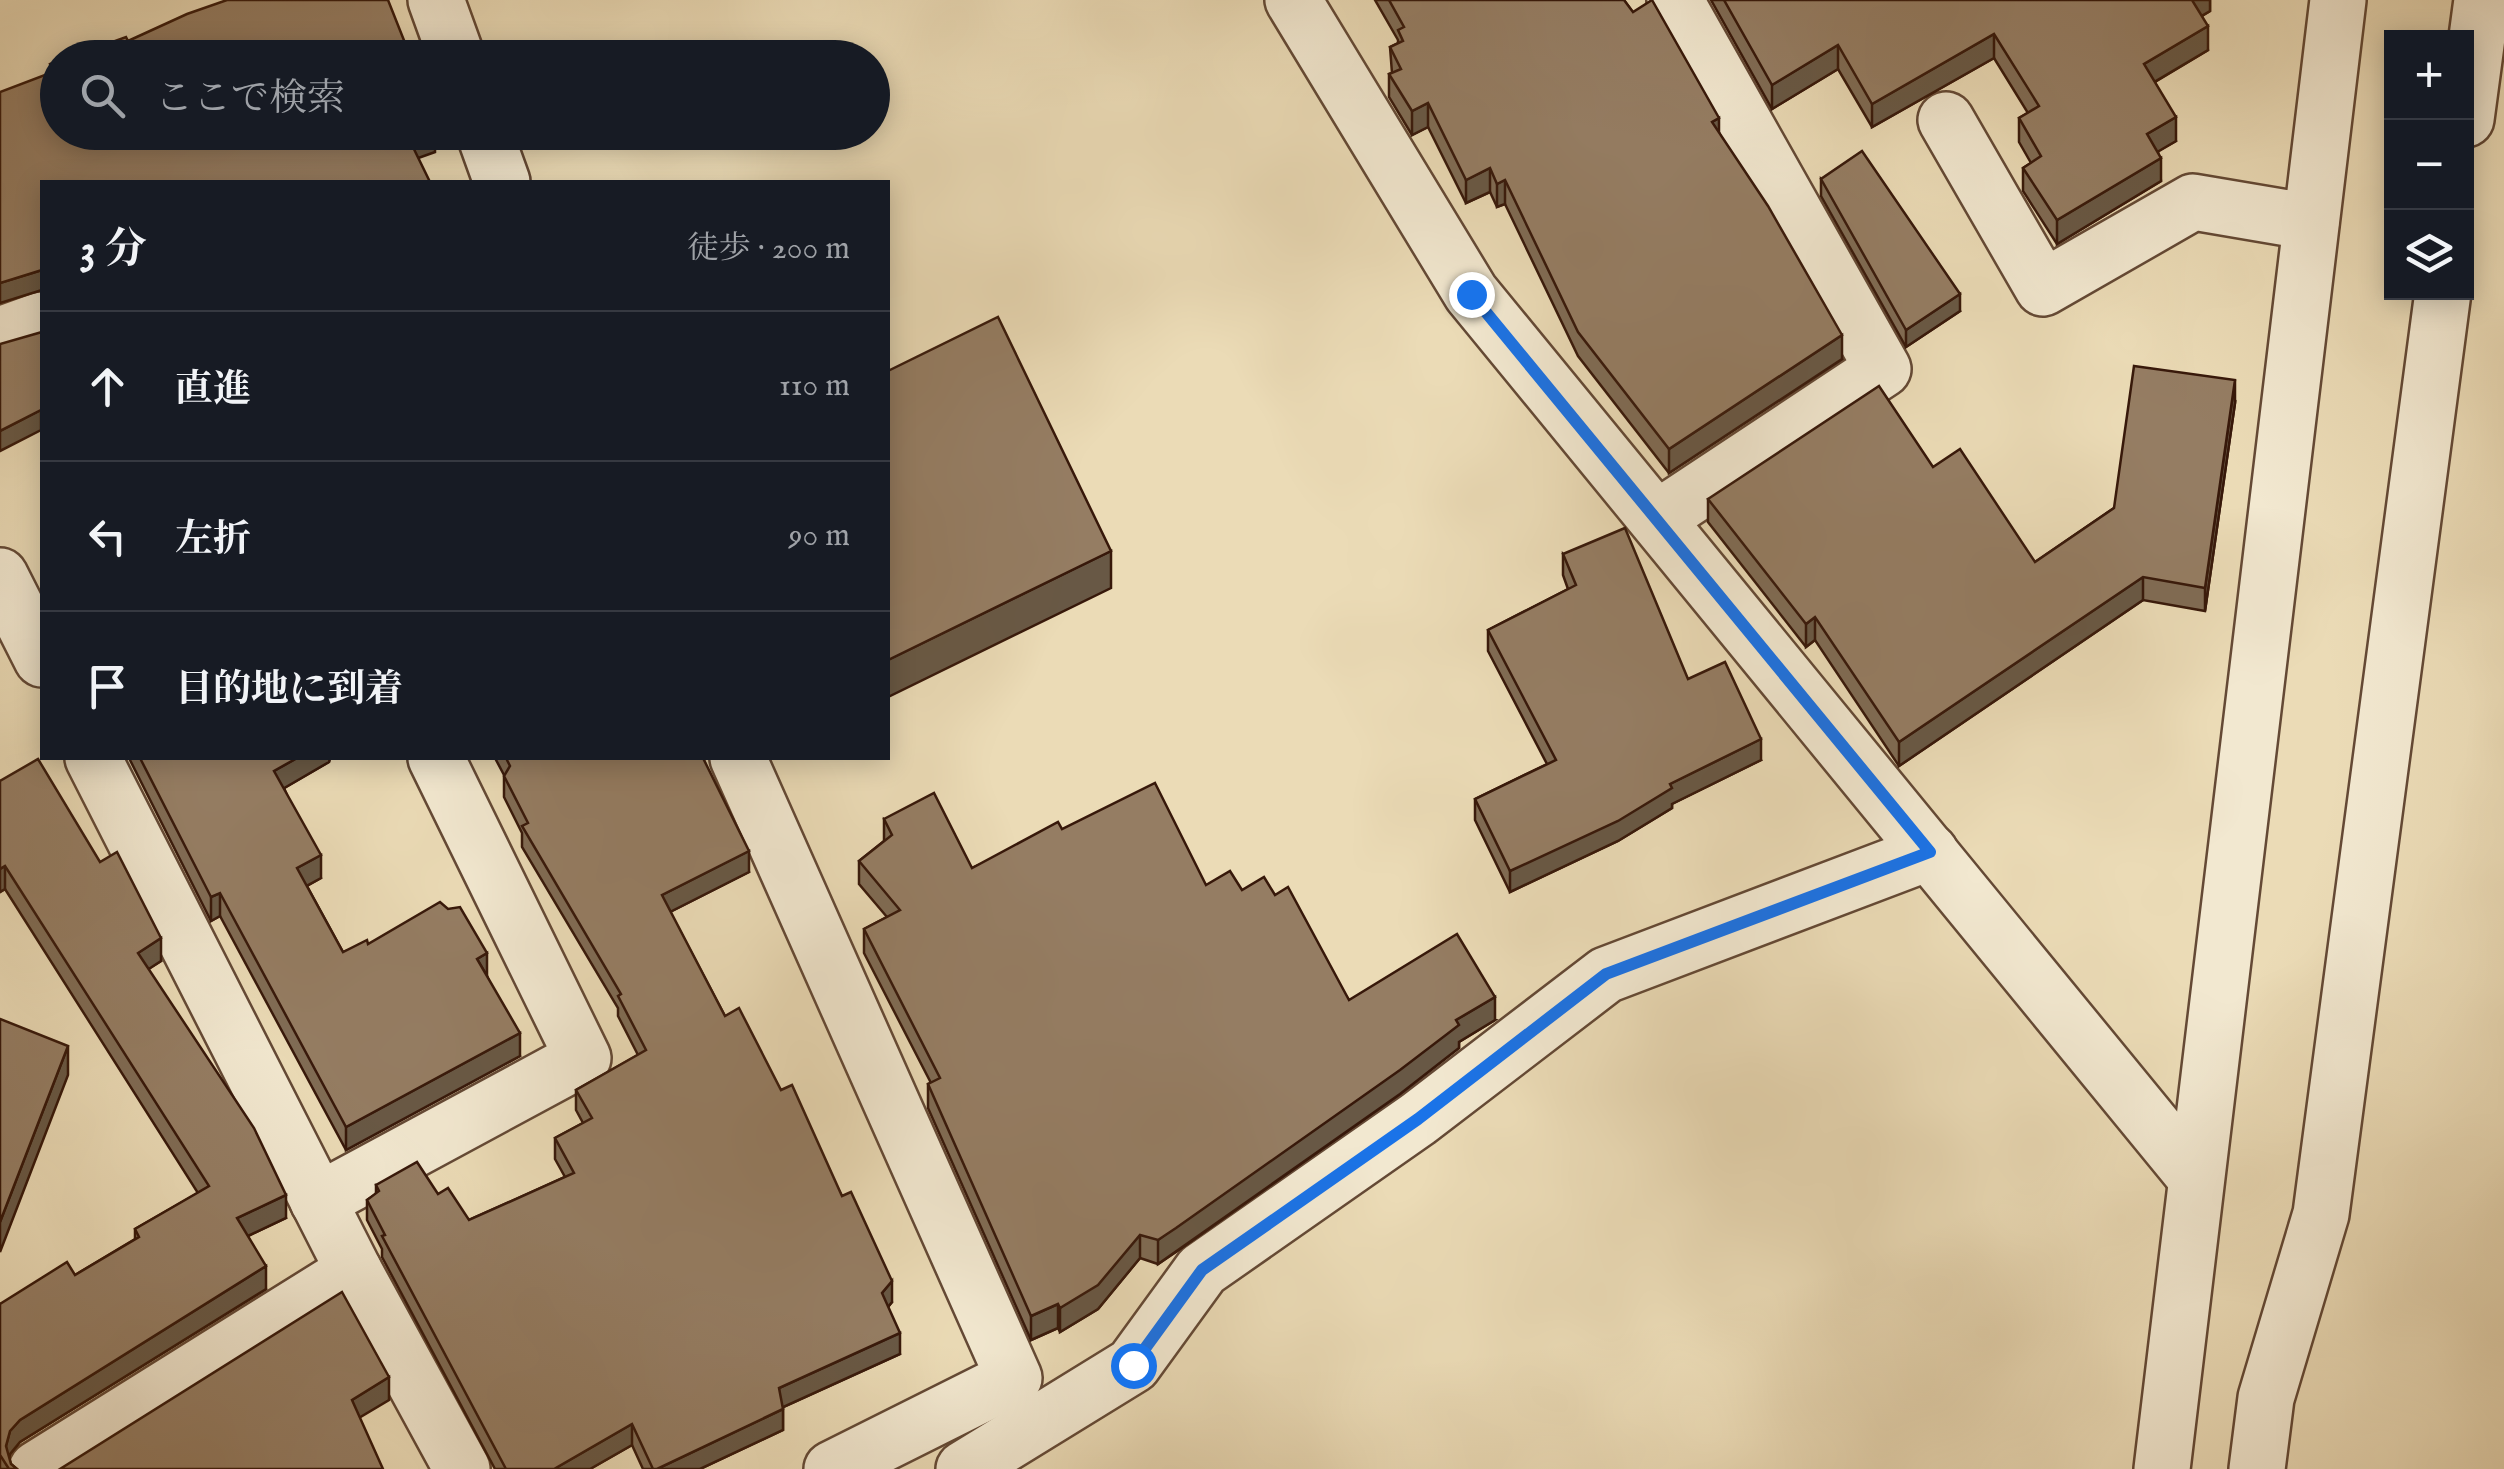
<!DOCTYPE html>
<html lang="ja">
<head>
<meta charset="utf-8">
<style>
	body { margin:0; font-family:"IM FELL English","Noto Serif JP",serif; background:#20242c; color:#f1f3f6 }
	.controls { position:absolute; right:30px; top:30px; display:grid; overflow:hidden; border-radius:0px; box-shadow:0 5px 25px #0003 }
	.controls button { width:90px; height:90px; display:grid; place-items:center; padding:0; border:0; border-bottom:2px solid #363941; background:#171b24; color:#f1f3f6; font:50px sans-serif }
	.stop { position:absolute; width:30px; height:30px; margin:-22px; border:8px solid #1a73e8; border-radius:50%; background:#fff }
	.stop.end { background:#1a73e8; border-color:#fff; box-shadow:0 2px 10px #0008 }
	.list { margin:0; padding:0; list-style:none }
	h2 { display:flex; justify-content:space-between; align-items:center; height:130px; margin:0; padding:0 40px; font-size:42px }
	h2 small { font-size:32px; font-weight:400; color:#9ea1a6 }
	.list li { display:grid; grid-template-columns:65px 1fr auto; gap:30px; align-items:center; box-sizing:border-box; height:150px; padding:0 40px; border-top:2px solid #363941 }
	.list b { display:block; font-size:38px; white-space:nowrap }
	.list em { font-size:32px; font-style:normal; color:#9ea1a6 }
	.icon { flex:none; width:55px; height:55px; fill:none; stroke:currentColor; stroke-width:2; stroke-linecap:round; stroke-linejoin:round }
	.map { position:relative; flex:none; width:2504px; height:1469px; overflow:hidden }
	.search { position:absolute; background:#171b24; box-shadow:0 5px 25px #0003; left:40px; top:40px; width:850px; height:110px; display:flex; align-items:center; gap:25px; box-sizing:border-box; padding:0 35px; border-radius:55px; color:#9ea1a6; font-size:38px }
	.panel { position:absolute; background:#171b24; box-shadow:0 5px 25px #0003; left:40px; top:180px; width:850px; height:580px; border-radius:0px }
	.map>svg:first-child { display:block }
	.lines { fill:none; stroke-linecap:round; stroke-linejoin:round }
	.minor-casing { stroke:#644935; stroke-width:60 }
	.minor { stroke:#f2e8d0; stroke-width:55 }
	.wall { fill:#806c55; stroke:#37180a; stroke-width:2.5 }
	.shaded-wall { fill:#685845; stroke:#37180a; stroke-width:2.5 }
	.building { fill:#957d63; stroke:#37180a; stroke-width:2.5 }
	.route { stroke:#1a73e8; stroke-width:12 }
</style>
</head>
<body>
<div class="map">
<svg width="2504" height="1469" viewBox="0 0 2504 1469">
	<rect width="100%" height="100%" fill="#ebdbb6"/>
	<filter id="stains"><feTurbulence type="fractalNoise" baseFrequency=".002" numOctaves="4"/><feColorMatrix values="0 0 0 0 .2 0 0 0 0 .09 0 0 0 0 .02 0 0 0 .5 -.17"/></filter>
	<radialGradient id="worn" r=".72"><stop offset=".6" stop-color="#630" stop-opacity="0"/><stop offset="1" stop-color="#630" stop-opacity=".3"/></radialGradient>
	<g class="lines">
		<defs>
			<g id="minor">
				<polyline points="436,0 457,58"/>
				<polyline points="1293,0 1471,293 2196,1178"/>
				<polyline points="2466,119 2482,0"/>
				<polyline points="1946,120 2043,288 2193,202 2311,222"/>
				<polyline points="484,132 502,182"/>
				<polyline points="0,335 42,320"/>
				<polyline points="1658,518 1883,369 1675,0"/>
				<polyline points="0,576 42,659"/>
				<polyline points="93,758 354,1271 462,1469"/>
				<polyline points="738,758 1014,1378 832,1469"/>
				<polyline points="318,1201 583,1058 436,758"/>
				<polyline points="37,1469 354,1271"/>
				<polyline points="964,1469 1133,1365 1202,1270 1418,1119 1606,975 1930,852"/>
				<polyline points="2162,1469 2338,0"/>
				<polyline points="2257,1469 2266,1398 2321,1214 2443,292"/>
			</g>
		</defs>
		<use href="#minor" class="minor-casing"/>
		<use href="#minor" class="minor"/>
	</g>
	<g class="wall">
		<polygon points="1375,0 1624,0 1719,133 1842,359 1669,473 1578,356 1505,204 1497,207 1490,192 1466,203 1428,127 1412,135 1389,97 1389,74 1392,73 1390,47 1398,43 1398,40"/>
		<polygon points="1711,0 2210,0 2210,11 2202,16 2208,50 2155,82 2176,141 2158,151 2161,181 2057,244 2023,191 2023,168 2031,163 2019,142 2019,118 2028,113 1994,58 1872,127 1838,69 1772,109"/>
		<polygon points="1821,179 1960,311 1906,347 1821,196"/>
		<polygon points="2235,403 2205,611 2143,600 1899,766 1815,640 1806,647 1708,522 1708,499 1933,467 2035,562 2114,508"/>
		<polygon points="1563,554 1688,679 1761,760 1672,804 1672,808 1618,841 1510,892 1475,820 1475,799 1547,764 1488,651 1488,630 1568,589 1563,575"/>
		<polygon points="129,758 330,758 329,762 284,788 321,878 307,886 343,952 368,944 487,976 520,1056 346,1150 220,916 211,921"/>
		<polygon points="495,758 703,758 749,872 670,912 725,1016 781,1090 842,1196 892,1302 888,1307 900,1354 783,1407 783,1430 700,1469 643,1469 632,1445 590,1469 495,1469 382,1257 382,1249 367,1220 367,1200 376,1194 376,1185 438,1194 469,1220 565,1177 555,1159 555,1138 583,1123 576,1110 576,1090 638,1055 618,1016 618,1008 522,847 522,833 504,797 504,775"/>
		<polygon points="0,781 161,961 148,969 286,1218 248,1236 266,1289 20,1442 10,1454 9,1457 11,1464 17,1469 0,1469 0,1304 75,1275 135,1239 135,1229 198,1193 5,889 0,892"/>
		<polygon points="884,819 972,868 1062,829 1206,885 1275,895 1349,1000 1495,1020 1459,1042 1459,1048 1400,1094 1176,1252 1158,1264 1140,1258 1098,1309 1060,1332 1058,1328 1031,1340 928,1108 928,1084 931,1083 864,953 864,929 887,917 859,884 859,861 884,841"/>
	</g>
	<g class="shaded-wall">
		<polygon points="2191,0 2210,0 2210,11 2191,22"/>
		<polygon points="2208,26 2208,50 2144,88 2144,64"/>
		<polygon points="1994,34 1994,58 1872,127 1872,104"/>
		<polygon points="1838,45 1838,69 1772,109 1772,85"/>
		<polygon points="1428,103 1428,127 1412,135 1412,111"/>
		<polygon points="2176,117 2176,141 2147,158 2147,134"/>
		<polygon points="1719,118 1719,141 1712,122"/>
		<polygon points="435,132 435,152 410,161 410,141"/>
		<polygon points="2161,158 2161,181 2057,244 2057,220"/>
		<polygon points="1490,168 1490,192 1466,203 1466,180"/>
		<polygon points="1505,180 1505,204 1497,207 1497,184"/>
		<polygon points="42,270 42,290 0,303 0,283"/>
		<polygon points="1960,294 1960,311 1906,347 1906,330"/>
		<polygon points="1842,335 1842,359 1669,473 1669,449"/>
		<polygon points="2235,380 2235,403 2205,611 2205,588"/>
		<polygon points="41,410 41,430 0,451 0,431"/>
		<polygon points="1111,551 1111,588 888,697 888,660"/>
		<polygon points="2143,577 2143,600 1899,766 1899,742"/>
		<polygon points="1815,617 1815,640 1806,647 1806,624"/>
		<polygon points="1761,739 1761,760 1672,804 1672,808 1618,841 1510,892 1510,871 1670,784"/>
		<polygon points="297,758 330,758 329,762 274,794 274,771"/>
		<polygon points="749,851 749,872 662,916 662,895"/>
		<polygon points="321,855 321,878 297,891 297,868"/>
		<polygon points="5,866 5,889 0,892 0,869"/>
		<polygon points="220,893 220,916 211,921 211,897"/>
		<polygon points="161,938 161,961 138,976 138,953"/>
		<polygon points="487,953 487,976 477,959"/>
		<polygon points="1495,997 1495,1020 1459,1042 1459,1048 1400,1094 1158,1264 1158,1240 1456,1020"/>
		<polygon points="520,1033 520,1056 346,1150 346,1127"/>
		<polygon points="68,1046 68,1075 0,1252 0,1222"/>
		<polygon points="286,1195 286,1218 237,1241 237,1218"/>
		<polygon points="1140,1235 1140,1258 1098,1309 1060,1332 1060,1308"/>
		<polygon points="266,1266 266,1289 20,1442 10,1454 7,1466 6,1446 10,1431 20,1420"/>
		<polygon points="892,1281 892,1302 882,1314 882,1293"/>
		<polygon points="1058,1304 1058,1328 1031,1340 1031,1316"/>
		<polygon points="900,1333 900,1354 779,1409 779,1388"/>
		<polygon points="389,1377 389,1400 352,1422 352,1400"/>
		<polygon points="783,1409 783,1430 700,1469 657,1469"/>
		<polygon points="632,1424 632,1445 590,1469 554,1469"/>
	</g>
	<g class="building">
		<polygon points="227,0 388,0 411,58 68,58 126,37 128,41 187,14"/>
		<polygon points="1389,0 1624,0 1633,12 1652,0 1719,118 1712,122 1768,206 1842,335 1669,449 1578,332 1505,180 1497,184 1490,168 1466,180 1428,103 1412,111 1389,74 1401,69 1390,47 1403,41 1398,30 1404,27"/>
		<polygon points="1724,0 2192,0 2208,26 2144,64 2176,117 2147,134 2161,158 2057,220 2023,168 2041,156 2019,118 2039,106 1994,34 1872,104 1838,45 1772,85"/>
		<polygon points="58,61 58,132 434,132 410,141 430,182 42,182 42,270 0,283 0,92 53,72 50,64"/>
		<polygon points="1862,151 1960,294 1906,330 1821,179"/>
		<polygon points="998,317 1111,551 888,660 888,371"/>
		<polygon points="42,332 42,413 41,410 0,431 0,344"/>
		<polygon points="2134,366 2235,380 2205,588 2143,577 1899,742 1815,617 1806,624 1708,499 1879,386 1933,467 1960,449 2035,562 2114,508"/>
		<polygon points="1625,528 1688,679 1725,662 1761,739 1670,784 1672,788 1618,821 1510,871 1475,799 1556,760 1488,630 1576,585 1563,554"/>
		<polygon points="140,758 297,758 274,771 321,855 297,868 343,952 367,940 368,944 440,902 448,909 460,907 487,953 477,959 520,1033 346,1127 220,893 211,897"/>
		<polygon points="506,758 703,758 749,851 662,895 725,1016 739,1008 781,1090 792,1085 842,1196 851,1192 892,1281 882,1293 900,1333 779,1388 783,1409 657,1469 653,1469 632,1424 554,1469 506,1469 382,1236 385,1235 367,1200 379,1191 376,1185 417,1162 438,1194 448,1188 469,1220 574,1173 555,1138 592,1118 576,1090 646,1050 618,996 621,994 522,826 528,823 504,776 510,766"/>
		<polygon points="38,759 100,862 117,852 161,938 138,953 254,1128 286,1195 237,1218 266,1266 20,1420 10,1431 6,1446 11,1464 17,1469 9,1469 0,1455 0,1304 67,1262 75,1275 139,1237 135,1229 209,1186 5,866 0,869 0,781"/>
		<polygon points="1155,783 1206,885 1230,871 1242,890 1264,877 1275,895 1288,887 1349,1000 1457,934 1495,997 1456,1020 1459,1025 1400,1070 1176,1228 1158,1240 1140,1235 1098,1285 1060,1308 1058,1304 1031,1316 928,1084 940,1078 864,929 900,910 859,861 892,835 884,819 934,793 972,868 1058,822 1062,829"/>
		<polygon points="0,1019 68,1046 0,1222"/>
		<polygon points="342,1292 389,1377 352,1400 383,1469 60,1469"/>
	</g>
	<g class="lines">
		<polyline class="route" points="1133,1365 1202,1270 1418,1119 1606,974 1930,852 1471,294"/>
	</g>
	<rect width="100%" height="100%" filter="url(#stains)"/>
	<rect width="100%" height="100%" fill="url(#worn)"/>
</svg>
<div class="controls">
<button>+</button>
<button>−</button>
<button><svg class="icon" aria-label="layers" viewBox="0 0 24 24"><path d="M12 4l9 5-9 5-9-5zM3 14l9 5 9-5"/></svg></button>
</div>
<div class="stop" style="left:1133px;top:1365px"></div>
<div class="stop end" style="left:1471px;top:294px"></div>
<div class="search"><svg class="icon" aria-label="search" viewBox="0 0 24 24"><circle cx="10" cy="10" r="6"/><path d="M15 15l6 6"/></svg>ここで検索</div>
<section class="panel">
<h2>3 分<small>徒歩 · 200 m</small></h2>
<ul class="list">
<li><svg class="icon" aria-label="ahead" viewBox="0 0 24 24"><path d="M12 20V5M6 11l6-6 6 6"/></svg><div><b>直進</b></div><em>110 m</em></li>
<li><svg class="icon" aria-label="left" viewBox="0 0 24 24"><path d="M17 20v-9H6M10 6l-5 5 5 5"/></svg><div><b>左折</b></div><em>90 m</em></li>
<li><svg class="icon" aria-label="arrive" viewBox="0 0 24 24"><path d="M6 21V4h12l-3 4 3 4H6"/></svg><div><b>目的地に到着</b></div></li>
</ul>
</section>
</div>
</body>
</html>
